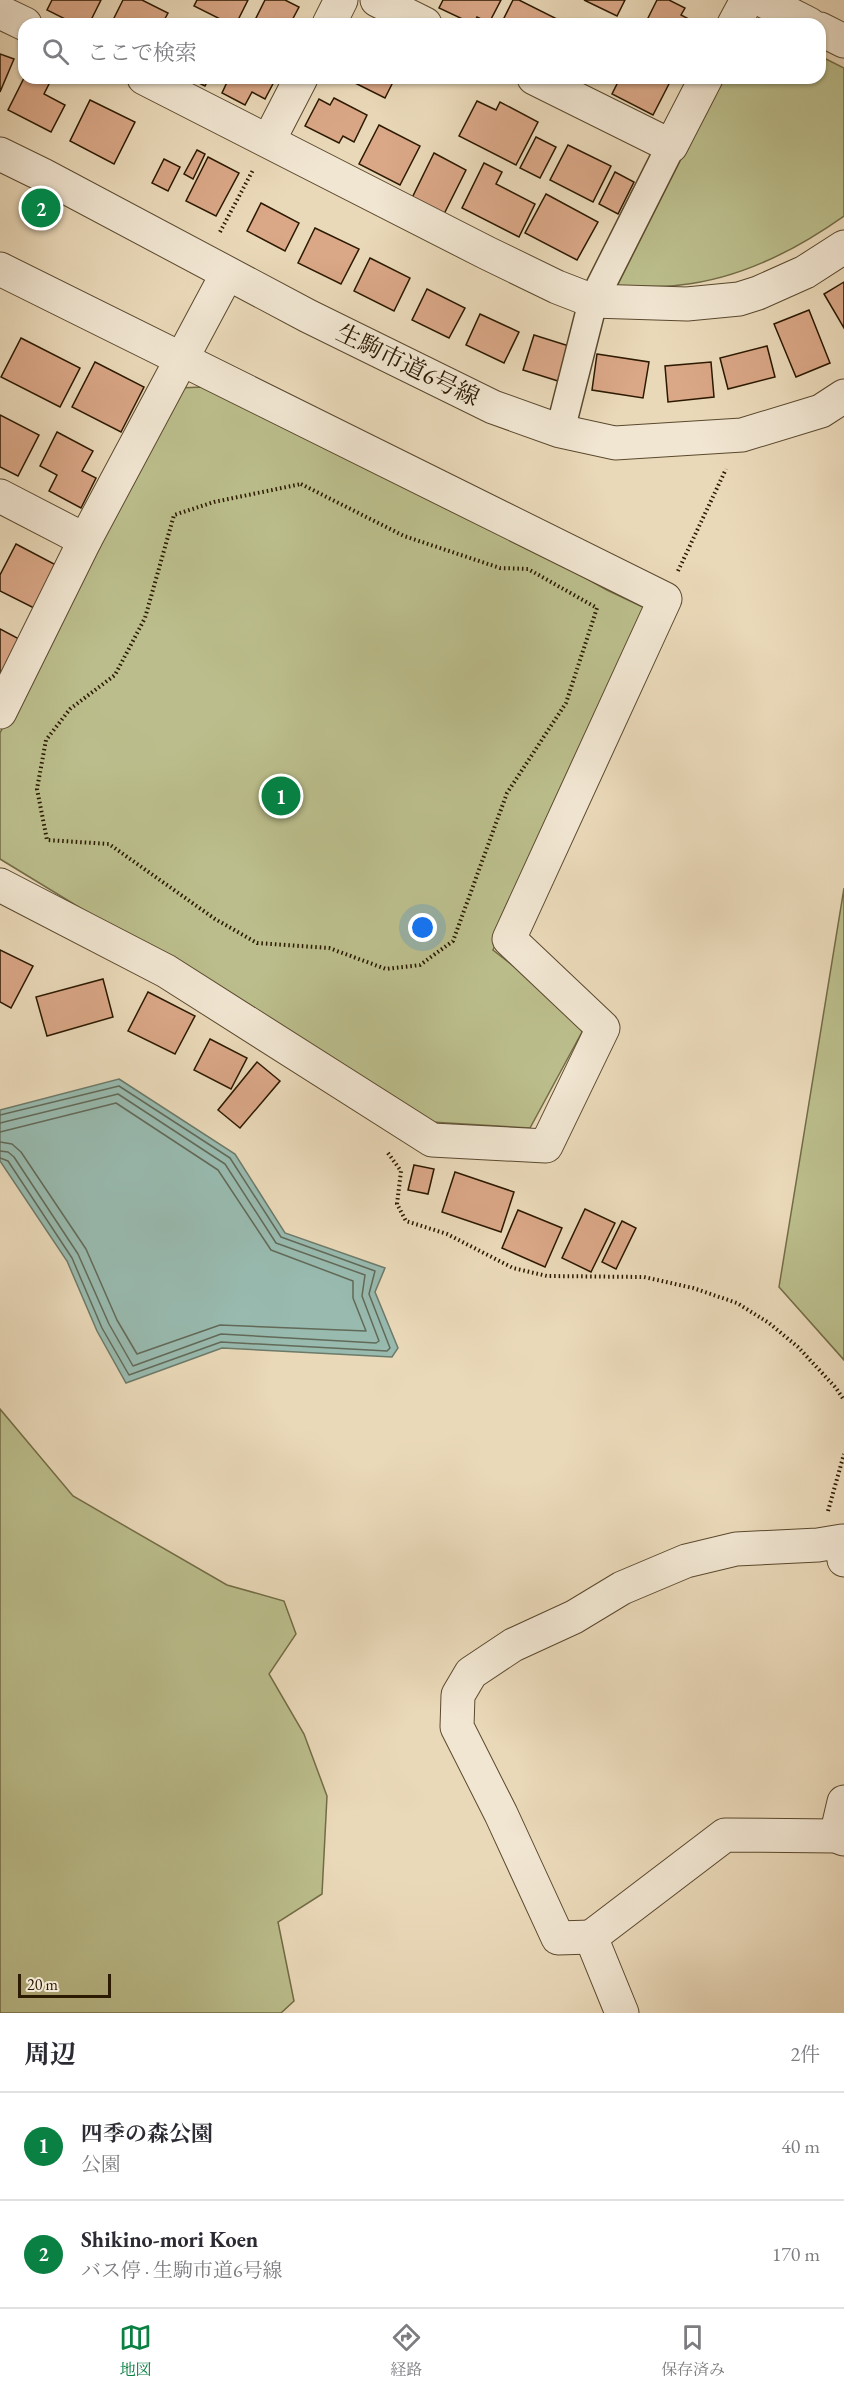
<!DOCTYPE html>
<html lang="ja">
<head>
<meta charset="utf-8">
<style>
	body { margin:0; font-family:"EB Garamond","Noto Serif JP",serif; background:#f2f2f3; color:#2b2b33 }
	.scale { position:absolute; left:18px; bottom:15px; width:93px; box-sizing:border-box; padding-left:6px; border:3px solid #2b1900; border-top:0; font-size:16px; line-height:21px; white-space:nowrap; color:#2b1900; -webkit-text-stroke:4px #f1e6d2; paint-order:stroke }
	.you { position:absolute; left:423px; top:928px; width:21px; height:21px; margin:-15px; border:4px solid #fff; border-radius:50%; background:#1a73e8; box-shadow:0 0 0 9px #1a73e833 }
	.badge { display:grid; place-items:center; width:39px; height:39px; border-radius:50%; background:#0b8043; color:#fff; font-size:20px; font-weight:700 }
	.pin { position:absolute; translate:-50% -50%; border:3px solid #fff; box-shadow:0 2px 6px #0006 }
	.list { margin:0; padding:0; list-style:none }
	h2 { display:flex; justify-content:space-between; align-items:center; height:78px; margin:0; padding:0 24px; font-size:26px }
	h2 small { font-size:20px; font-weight:400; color:#7c7c81 }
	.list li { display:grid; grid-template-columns:39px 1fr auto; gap:18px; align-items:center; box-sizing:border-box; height:108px; padding:0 24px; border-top:2px solid #e1e1e2 }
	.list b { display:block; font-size:22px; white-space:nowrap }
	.list p { margin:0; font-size:20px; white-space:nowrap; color:#7c7c81 }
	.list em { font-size:20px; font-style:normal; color:#7c7c81 }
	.icon { flex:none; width:33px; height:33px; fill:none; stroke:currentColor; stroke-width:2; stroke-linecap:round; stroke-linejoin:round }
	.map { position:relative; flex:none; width:844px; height:2013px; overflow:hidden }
	.search { position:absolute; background:#fff; box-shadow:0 2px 4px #0004; left:18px; right:18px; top:18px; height:66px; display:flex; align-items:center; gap:15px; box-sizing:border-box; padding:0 21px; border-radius:18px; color:#7c7c81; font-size:22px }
	.sheet { height:294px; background:#fff }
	nav { display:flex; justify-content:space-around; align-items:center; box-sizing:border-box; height:84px; border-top:2px solid #e1e1e2; background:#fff; font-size:16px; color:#7c7c81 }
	nav a { display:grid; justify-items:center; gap:3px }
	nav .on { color:#0b8043 }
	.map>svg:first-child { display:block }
	.green { fill:#bbbe8c; stroke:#736c46; stroke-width:1.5 }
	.water { fill:#98baaf; stroke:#6c7a69; stroke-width:1.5 }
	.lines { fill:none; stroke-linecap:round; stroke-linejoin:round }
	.shore { stroke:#626a58; stroke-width:1.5 }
	.building { fill:#daa787; stroke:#2b1900; stroke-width:1.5 }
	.pedestrian-casing { stroke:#5b492e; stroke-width:31 }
	.minor-casing { stroke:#5b492e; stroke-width:35 }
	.tertiary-casing { stroke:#5b492e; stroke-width:35 }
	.path { stroke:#2b1900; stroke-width:4; stroke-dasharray:1.5 3; stroke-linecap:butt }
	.pedestrian { stroke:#f1e6d2; stroke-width:28 }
	.minor { stroke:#f1e6d2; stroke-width:33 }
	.tertiary { stroke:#f1e6d2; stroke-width:33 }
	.labels { text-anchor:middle; stroke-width:4.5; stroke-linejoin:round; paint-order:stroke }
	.street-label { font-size:24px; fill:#2b1900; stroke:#f1e6d2 }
</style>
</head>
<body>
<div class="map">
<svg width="844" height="2013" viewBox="0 0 844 2013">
	<rect width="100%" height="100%" fill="#ead9b9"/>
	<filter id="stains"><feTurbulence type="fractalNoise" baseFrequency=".00333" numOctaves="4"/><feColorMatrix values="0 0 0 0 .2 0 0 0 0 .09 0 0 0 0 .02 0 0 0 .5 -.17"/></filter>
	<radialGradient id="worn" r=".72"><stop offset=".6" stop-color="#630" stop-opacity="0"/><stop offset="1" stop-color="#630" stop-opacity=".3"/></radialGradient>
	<g class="green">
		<path d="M 820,56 L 844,68 L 844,216 C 796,250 739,279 680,285 C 658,288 634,286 611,286 L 719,78 L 820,78 Z"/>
		<polygon points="202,387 539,552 607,590 645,608 493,950 578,1016 582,1032 530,1128 431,1122 0,859 0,733 179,388"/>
		<polygon points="844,888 844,1360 779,1287"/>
		<polygon points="0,1409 73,1496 227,1585 284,1601 296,1634 269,1674 304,1734 327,1796 322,1894 278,1922 294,2001 281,2013 0,2013"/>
	</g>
	<polygon class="water" points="119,1079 235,1154 285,1233 385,1268 375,1292 398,1348 392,1357 222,1348 126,1383 97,1331 67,1261 0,1161 0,1110"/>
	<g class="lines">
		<g class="shore">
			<polyline points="0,1115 119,1086 230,1158 281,1237 375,1271 369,1294 390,1348 387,1351 221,1342 129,1375 102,1328 72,1258 8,1161 0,1158"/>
			<polyline points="0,1123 118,1094 225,1164 276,1243 365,1275 362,1296 379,1341 376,1343 221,1334 133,1366 109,1324 78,1254 14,1157 8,1152 0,1151"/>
			<polyline points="0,1132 116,1103 218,1170 271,1250 353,1281 353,1298 366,1331 220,1325 137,1354 117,1320 86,1249 21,1152 12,1144 0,1142"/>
		</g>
	</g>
	<g class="building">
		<polygon points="52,0 101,0 89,24 75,24 47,10"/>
		<polygon points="123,0 142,0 168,13 162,24 111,24"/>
		<polygon points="197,0 248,0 236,24 230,24 194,6"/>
		<polygon points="265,0 285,0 299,7 290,24 253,24"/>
		<polygon points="443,0 501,0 489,23 477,17 473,24 439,8"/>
		<polygon points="513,0 519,0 563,22 562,24 501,24"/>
		<polygon points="584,0 625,0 617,16"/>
		<polygon points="657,0 669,0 685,8 681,15 698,24 645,24"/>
		<polygon points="0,54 14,59 0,92"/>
		<polygon points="24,78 42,78 50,82 44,94 65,105 51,132 8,110"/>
		<polygon points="189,78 209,78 205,86"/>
		<polygon points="229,78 276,78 265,99 252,92 245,105 222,93"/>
		<polygon points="345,78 395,78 385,98"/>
		<polygon points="620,78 672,78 653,115 612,94"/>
		<polygon points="334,98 367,115 354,142 343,136 339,143 305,126 319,99 330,105"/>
		<polygon points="90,100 135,122 114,164 70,141"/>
		<polygon points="477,101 496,110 500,102 538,122 516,165 459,136"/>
		<polygon points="379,125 420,146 400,185 359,164"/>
		<polygon points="536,137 556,147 540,178 520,168"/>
		<polygon points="568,145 611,166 593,202 550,180"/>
		<polygon points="197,150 205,154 193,179 184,174"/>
		<polygon points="434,153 466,170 444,214 412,198"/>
		<polygon points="208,157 239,173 216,216 186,201"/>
		<polygon points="164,159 180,167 168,191 152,183"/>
		<polygon points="484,163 502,172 496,184 535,204 519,237 462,208"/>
		<polygon points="615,172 634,182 618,214 599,204"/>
		<polygon points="546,194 598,222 577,260 525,233"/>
		<polygon points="261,203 299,223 285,251 247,231"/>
		<polygon points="315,228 359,249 341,284 298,263"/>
		<polygon points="370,258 410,278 394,311 354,291"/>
		<polygon points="844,282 844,328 824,294"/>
		<polygon points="427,289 465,308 449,338 412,320"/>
		<polygon points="809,310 830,363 796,377 774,324"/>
		<polygon points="480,314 519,332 504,363 466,345"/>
		<polygon points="534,335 569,346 558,381 523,370"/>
		<polygon points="21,338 80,368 60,407 1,377"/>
		<polygon points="767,346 775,377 728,389 720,358"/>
		<polygon points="597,354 649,362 643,398 592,390"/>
		<polygon points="95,362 144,387 121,432 72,407"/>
		<polygon points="711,362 714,397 668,402 665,366"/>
		<polygon points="0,415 39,435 18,476 0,467"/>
		<polygon points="57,432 93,451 82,471 96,478 81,508 49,491 57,475 40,466"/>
		<polygon points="16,544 56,565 34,608 0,591 0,575"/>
		<polygon points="0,629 21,640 0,680"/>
		<polygon points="0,950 33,966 11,1008 0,1002"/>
		<polygon points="103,979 113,1017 47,1036 36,997"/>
		<polygon points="148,992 195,1016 175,1054 128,1031"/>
		<polygon points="210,1039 247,1058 231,1089 194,1070"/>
		<polygon points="257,1062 280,1081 240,1128 218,1110"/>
		<polygon points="414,1165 434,1169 428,1194 408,1190"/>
		<polygon points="455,1172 514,1192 501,1232 442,1212"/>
		<polygon points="585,1209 615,1223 591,1272 562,1258"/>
		<polygon points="518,1210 562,1228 545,1267 502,1248"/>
		<polygon points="622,1221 636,1228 616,1269 602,1262"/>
	</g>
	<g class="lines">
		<defs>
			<polyline id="pedestrian" points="560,431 593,301 671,146"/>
			<g id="minor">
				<polyline points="377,0 425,24"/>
				<polyline points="762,0 809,24"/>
				<polyline points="0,12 25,24"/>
				<polyline points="329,24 341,0"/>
				<polyline points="734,24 747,0"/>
				<polyline points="820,29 844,41"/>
				<polyline points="144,78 487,253 557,287 593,301 687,304 739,299 758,293 805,272 844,247"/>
				<polyline points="534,78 671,146 706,78"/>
				<polyline points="269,140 301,78"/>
				<polyline points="0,269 665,599 509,939 603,1028 546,1146 432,1140 166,971 0,885"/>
				<polyline points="0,496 85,540"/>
				<polyline points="0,712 85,540 227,274"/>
				<polyline points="836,1836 844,1802"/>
				<polyline points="591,1937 558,1938 501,1814 457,1727 458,1695 471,1673 513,1645 574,1617 622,1588 686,1561 736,1549 818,1545 842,1541 844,1560"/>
				<polyline points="622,2013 591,1937 725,1835 836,1836 844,1839"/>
			</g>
			<polyline id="tertiary" points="0,154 43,175 308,316 493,407 560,431 615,443 742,435 821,411 844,396"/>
		</defs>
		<use href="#pedestrian" class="pedestrian-casing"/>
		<use href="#minor" class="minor-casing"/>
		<use href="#tertiary" class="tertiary-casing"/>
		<g class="path">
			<polyline points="220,232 253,170"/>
			<polygon points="301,484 404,536 500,568 528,569 597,608 566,703 507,793 453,941 420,965 386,969 329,948 257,943 215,919 109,844 47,840 37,789 46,740 70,709 115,675 145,618 174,515 214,502"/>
			<polyline points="678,571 726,469"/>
			<polyline points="388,1153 401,1171 397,1204 406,1221 447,1234 513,1268 547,1276 644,1277 693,1288 737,1303 769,1323 798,1347 836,1388 844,1400"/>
			<polyline points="828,1511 844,1454"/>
		</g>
		<use href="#pedestrian" class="pedestrian"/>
		<use href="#minor" class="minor"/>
		<use href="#tertiary" class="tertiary"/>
	</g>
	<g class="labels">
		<g class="street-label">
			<text transform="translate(408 365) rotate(26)" y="8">生駒市道6号線</text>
		</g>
	</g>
	<rect width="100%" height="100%" filter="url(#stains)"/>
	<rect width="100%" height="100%" fill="url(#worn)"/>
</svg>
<div class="scale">20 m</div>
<div class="you"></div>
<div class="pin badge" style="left:281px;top:796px">1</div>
<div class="pin badge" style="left:41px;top:208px">2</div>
<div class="search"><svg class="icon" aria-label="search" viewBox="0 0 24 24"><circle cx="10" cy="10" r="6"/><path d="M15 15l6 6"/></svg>ここで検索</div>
</div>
<section class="sheet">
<h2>周辺<small>2件</small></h2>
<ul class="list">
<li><span class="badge">1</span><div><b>四季の森公園</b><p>公園</p></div><em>40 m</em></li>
<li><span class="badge">2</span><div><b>Shikino-mori Koen</b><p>バス停 · 生駒市道6号線</p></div><em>170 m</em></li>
</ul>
</section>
<nav>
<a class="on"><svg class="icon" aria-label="map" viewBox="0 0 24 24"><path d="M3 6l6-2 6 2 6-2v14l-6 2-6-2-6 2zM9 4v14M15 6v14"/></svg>地図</a>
<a><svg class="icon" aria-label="directions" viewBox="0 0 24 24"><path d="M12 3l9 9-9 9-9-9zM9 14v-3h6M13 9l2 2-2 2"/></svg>経路</a>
<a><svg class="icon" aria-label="saved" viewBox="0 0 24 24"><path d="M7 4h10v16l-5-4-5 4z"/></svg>保存済み</a>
</nav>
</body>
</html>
